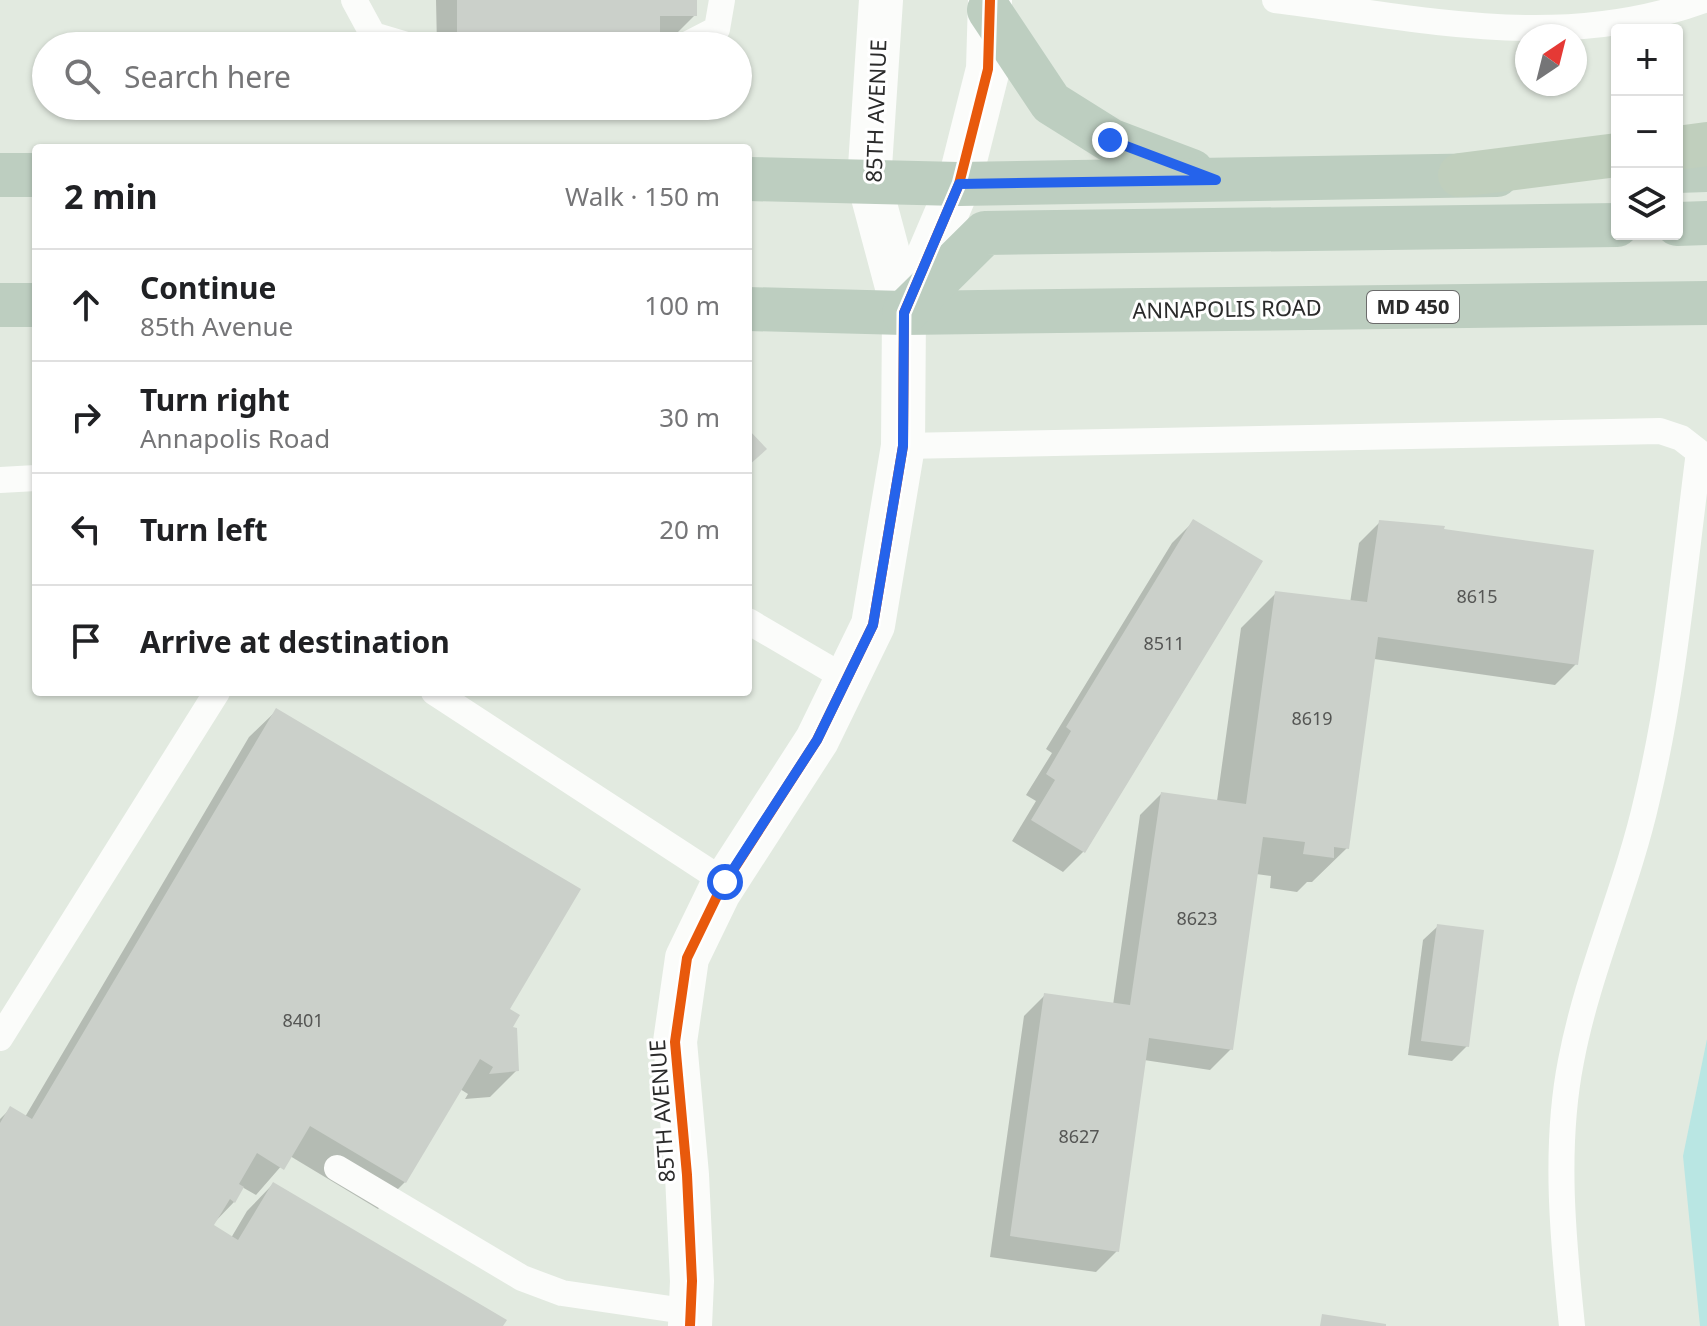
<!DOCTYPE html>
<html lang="en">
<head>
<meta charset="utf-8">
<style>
	body { margin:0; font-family:"Noto Sans",sans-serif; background:#f2f2f2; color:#202124 }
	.controls { position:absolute; right:24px; top:24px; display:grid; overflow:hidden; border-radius:8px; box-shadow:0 2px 6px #0004 }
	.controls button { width:72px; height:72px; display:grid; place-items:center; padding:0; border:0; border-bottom:2px solid #e0e0e0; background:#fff; color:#202124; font:40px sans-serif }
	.compass { position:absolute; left:1515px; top:24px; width:72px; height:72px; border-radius:50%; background:#fff; box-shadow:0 2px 6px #0004; rotate:35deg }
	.stop { position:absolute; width:24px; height:24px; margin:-18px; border:6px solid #2563eb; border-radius:50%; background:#fff }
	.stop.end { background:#2563eb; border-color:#fff; box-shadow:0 2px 8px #0008 }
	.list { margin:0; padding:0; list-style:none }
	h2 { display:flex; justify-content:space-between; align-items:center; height:104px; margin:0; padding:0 32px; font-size:34px }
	h2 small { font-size:26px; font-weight:400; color:#757577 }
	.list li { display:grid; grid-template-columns:52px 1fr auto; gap:24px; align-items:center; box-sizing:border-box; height:112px; padding:0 32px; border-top:2px solid #e0e0e0 }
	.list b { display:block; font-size:30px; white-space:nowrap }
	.list p { margin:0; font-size:26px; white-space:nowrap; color:#757577 }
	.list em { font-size:26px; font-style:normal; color:#757577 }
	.icon { flex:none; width:44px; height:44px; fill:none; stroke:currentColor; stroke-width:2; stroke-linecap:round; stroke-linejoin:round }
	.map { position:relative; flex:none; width:1707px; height:1326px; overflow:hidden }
	.search { position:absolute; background:#fff; box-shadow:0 2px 6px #0004; left:32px; top:32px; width:720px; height:88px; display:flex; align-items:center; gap:20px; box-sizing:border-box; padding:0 28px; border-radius:44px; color:#757577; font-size:30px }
	.panel { position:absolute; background:#fff; box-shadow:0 2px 6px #0004; left:32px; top:144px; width:720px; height:552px; border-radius:8px }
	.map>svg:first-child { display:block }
	.green { fill:#b9e6e3 }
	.shadow { fill:#0003 }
	.building { fill:#cbd0ca }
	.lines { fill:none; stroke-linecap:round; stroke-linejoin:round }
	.lane { stroke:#fbfcfa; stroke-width:26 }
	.secondary { stroke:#fbfcfa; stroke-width:44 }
	.primary { stroke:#bdcec0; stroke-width:44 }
	.highway { stroke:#c0cfbd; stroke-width:44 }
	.cycleway-casing { stroke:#fff; stroke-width:15 }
	.cycleway { stroke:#e8590c; stroke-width:10 }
	.route { stroke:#2563eb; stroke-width:10 }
	.labels { text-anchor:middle; stroke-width:6; stroke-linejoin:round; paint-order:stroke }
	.number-label { font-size:18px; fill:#555654 }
	.shield { fill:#fff; stroke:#6b6b6b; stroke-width:2 }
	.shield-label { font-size:20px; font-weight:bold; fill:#2b2b2b }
	.street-label { font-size:22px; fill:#2b2b2b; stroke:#fff }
</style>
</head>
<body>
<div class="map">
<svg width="1707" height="1326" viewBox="0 0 1707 1326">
	<rect width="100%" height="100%" fill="#e2eae0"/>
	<polygon class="green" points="1707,1039 1707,1326 1700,1326 1683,1156"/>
	<g class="shadow">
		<polygon points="436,0 695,0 695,15 674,36 655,36 646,46 437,46"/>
		<polygon points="1193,522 1084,851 1063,872 1012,841 1036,801 1026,795 1052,753 1046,749 1172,543"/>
		<polygon points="1380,522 1442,531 1576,664 1555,685 1374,659 1347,848 1312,882 1307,882 1297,892 1270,888 1271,876 1256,874 1231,1049 1210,1070 1144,1060 1117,1251 1096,1272 990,1257 1024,1016 1045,995 1113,1005 1140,815 1161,794 1217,801 1241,628 1276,593 1350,603 1359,543"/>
		<polygon points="276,711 507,1009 517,1070 490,1097 465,1099 468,1094 460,1089 405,1182 378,1209 290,1156 256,1195 242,1187 234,1202 211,1226 231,1238 247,1211 273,1184 501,1326 0,1326 0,1119 10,1109 25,1117 249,737"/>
		<polygon points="1438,926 1467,1046 1452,1061 1408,1055 1423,940"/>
	</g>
	<g class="building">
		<polygon points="457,0 697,0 697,16 660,16 660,34 457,36"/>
		<polygon points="748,429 767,449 748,466"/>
		<polygon points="1193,519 1263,561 1085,853 1031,820 1055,780 1046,774 1071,731 1066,727"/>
		<polygon points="1379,520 1445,526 1444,529 1594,550 1578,665 1378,637 1349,849 1334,847 1334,858 1303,854 1305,842 1263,837 1233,1050 1149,1038 1119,1252 1010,1236 1044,993 1130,1005 1161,792 1246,804 1275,591 1367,602"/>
		<polygon points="276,708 581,889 510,1009 520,1015 513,1027 517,1028 519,1071 489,1074 493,1067 480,1059 406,1183 310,1126 284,1170 257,1153 239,1184 244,1187 235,1203 230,1199 214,1225 238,1240 273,1182 507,1320 503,1326 0,1326 0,1123 10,1106 32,1119"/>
		<polygon points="1437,924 1484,930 1469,1047 1421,1041"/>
		<polygon points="1322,1314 1386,1324 1386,1326 1320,1326"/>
	</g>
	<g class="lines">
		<g class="lane">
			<polyline points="354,0 373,35 410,46"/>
			<path d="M 1275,0 C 1421,18 1560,53 1704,0"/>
			<polyline points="684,46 717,29 722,0"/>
			<path d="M 903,446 L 1660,431 L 1681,438 L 1699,452 C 1684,568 1674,686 1647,799 C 1627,888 1588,971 1571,1061 C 1554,1147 1563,1239 1572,1326"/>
			<polyline points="0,480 36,478"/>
			<polyline points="748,621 847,679"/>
			<polyline points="434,692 725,882"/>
			<polyline points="0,1038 217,692"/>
			<polyline points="337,1168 522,1278 562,1293 691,1312"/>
		</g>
		<g class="secondary">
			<polyline points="904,313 959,184 988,69 990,0"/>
			<polyline points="690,1326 692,1281 687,1175 675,1042 687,958 719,892 817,740 873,625 903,446 904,313 869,182 881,0"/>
		</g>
		<g class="primary">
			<polyline points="989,10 1051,103 1110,140 1192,171"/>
			<polyline points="1677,171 1707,170"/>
			<polyline points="0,175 36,175"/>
			<polyline points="748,179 959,184 1497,175"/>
			<polyline points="1677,224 1707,223"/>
			<polyline points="0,305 36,305"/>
			<polyline points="748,309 904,313 1707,303"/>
			<polyline points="904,313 985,233 1617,225"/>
		</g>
		<g class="highway">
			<polyline points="1677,148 1707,144"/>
			<polyline points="1460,175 1617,155"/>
		</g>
		<defs>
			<polyline id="cycleway" points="690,1326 692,1281 687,1175 675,1042 687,958 719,892 817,740 873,625 903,446 904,313 959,184 988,69 990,0"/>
		</defs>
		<use href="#cycleway" class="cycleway-casing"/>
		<use href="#cycleway" class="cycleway"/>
	</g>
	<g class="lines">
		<polyline class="route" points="725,882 817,740 873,625 903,446 904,313 959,184 1216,180 1110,140"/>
	</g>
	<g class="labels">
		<g class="number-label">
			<text x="1477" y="603">8615</text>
			<text x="1164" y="650">8511</text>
			<text x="1312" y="725">8619</text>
			<text x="1197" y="925">8623</text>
			<text x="303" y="1027">8401</text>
			<text x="1079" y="1143">8627</text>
		</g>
		<rect class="shield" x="1367" y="291" width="92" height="32" rx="6"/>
		<g class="shield-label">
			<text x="1413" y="314">MD 450</text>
		</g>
		<g class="street-label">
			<text transform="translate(876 111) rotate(-88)" y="8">85TH AVENUE</text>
			<text transform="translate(1227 309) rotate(-1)" y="8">ANNAPOLIS ROAD</text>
			<text transform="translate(662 1111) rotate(-94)" y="8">85TH AVENUE</text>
		</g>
	</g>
</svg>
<div class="controls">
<button>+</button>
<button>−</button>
<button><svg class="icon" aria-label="layers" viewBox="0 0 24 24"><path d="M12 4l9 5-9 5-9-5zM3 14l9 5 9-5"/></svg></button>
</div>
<svg class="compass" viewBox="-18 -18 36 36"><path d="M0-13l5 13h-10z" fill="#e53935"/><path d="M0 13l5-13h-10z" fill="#757577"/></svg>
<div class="stop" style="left:725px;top:882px"></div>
<div class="stop end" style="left:1110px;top:140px"></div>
<div class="search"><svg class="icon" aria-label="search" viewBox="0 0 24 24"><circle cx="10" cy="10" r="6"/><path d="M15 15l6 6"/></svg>Search here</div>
<section class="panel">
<h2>2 min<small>Walk · 150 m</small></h2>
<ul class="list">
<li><svg class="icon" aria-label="ahead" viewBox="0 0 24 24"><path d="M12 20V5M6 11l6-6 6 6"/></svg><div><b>Continue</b><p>85th Avenue</p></div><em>100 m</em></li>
<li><svg class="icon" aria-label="right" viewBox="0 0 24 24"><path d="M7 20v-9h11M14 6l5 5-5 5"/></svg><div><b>Turn right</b><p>Annapolis Road</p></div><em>30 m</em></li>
<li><svg class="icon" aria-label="left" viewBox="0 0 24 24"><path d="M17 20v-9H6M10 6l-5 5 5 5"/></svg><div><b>Turn left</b></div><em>20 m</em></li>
<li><svg class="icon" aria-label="arrive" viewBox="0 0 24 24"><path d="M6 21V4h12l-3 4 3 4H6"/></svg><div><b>Arrive at destination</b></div></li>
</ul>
</section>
</div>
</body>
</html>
